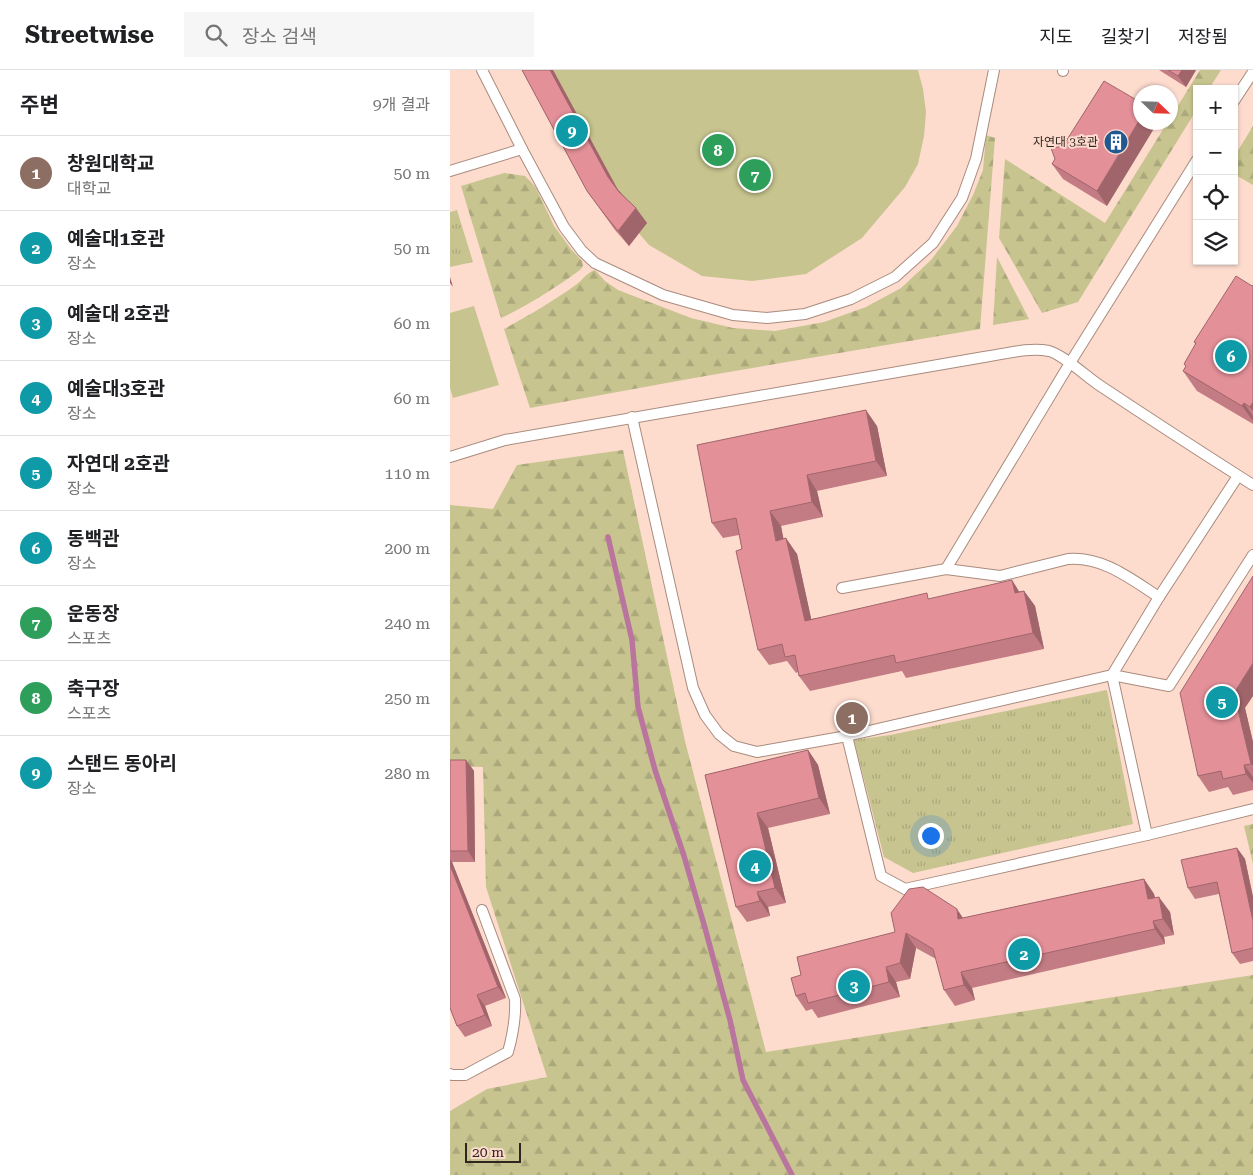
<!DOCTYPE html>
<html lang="ko">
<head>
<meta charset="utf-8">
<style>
	body { margin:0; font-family:"Roboto Serif","Noto Sans KR",serif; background:#f6f6f6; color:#202124 }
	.controls { position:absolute; right:15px; top:15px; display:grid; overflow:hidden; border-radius:0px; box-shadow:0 1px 4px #0004 }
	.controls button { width:45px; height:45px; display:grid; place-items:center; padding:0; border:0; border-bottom:1px solid #e0e0e0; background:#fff; color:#202124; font:25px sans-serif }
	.compass { position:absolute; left:683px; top:15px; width:45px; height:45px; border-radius:50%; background:#fff; box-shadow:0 1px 4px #0004; rotate:113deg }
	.scale { position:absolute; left:15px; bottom:12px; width:56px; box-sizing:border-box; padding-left:5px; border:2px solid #322520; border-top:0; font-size:14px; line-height:18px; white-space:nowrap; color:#322520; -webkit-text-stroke:4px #fddcce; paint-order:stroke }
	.you { position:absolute; left:480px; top:765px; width:18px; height:18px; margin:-12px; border:4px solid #fff; border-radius:50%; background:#1a73e8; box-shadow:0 0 0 8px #1a73e833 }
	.badge { display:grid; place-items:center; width:32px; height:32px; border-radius:50%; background:#205890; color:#fff; font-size:16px; font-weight:700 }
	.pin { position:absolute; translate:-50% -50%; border:2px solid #fff; box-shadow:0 1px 5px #0006 }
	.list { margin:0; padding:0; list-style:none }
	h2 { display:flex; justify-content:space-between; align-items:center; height:65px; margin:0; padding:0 20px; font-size:21px }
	h2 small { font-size:16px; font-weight:400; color:#757577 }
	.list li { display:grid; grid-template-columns:32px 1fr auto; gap:15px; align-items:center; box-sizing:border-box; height:75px; padding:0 20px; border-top:1px solid #e0e0e0 }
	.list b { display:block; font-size:19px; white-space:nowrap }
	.list p { margin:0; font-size:16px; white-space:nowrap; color:#757577 }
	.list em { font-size:16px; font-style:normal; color:#757577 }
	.icon { flex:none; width:28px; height:28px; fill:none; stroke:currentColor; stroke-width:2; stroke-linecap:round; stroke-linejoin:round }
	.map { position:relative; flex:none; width:803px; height:1105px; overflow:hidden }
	header { display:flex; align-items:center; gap:30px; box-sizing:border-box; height:70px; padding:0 25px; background:#fff; border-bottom:1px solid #e0e0e0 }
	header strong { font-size:24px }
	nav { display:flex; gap:28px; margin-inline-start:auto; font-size:18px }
	.search { width:350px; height:45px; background:#f6f6f6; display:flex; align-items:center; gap:12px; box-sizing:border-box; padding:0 18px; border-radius:0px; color:#757577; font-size:19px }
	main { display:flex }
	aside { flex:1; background:#fff }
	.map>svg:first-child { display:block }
	.grass { fill:url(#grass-tufts) }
	.forest { fill:url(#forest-firs) }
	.pitch { fill:#c7c48f }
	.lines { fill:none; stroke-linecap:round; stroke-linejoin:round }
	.stream { stroke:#ba759f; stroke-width:5.5 }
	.service-casing { stroke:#a98b7e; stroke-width:12 }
	.service { stroke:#fff; stroke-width:10 }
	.wall { fill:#c47c84 }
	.shaded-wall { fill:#a0656b }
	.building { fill:#e49099; stroke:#a0656b }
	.labels { text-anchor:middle; stroke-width:4; stroke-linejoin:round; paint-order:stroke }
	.poi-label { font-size:12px; fill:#322520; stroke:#fddcce; text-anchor:end }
</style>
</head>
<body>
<header>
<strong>Streetwise</strong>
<div class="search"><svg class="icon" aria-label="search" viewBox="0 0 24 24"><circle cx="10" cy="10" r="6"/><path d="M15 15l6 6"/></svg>장소 검색</div>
<nav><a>지도</a><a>길찾기</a><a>저장됨</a></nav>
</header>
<main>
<aside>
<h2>주변<small>9개 결과</small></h2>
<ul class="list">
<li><span class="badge" style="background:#8d6e63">1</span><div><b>창원대학교</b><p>대학교</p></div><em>50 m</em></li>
<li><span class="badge" style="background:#0f9aa8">2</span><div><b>예술대1호관</b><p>장소</p></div><em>50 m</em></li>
<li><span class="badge" style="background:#0f9aa8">3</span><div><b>예술대 2호관</b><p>장소</p></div><em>60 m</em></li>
<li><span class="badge" style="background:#0f9aa8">4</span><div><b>예술대3호관</b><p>장소</p></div><em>60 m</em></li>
<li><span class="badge" style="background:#0f9aa8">5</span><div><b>자연대 2호관</b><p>장소</p></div><em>110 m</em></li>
<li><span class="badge" style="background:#0f9aa8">6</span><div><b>동백관</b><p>장소</p></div><em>200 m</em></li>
<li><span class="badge" style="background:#2e9e5b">7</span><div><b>운동장</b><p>스포츠</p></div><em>240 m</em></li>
<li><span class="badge" style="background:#2e9e5b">8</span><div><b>축구장</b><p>스포츠</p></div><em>250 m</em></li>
<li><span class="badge" style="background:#0f9aa8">9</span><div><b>스탠드 동아리</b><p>장소</p></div><em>280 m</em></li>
</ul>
</aside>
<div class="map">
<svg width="803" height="1105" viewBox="0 0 803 1105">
	<defs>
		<pattern id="grass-tufts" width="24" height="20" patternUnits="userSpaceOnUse" patternTransform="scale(1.25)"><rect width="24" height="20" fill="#c7c48f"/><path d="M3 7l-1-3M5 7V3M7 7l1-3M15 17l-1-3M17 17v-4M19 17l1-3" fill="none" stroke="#aba87b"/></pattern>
		<pattern id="forest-firs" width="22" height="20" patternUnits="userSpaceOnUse" patternTransform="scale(1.25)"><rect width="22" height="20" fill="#c7c48f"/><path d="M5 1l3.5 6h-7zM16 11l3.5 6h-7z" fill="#aba87b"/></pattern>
	</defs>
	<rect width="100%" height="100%" fill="#fddcce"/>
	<g class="grass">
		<polygon points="7,140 23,192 0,197 0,142"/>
		<polygon points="657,620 683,754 463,803 434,787 404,670 440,665"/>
	</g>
	<g class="forest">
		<polygon points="750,0 771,0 759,19 747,19 747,39 628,232 592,243 549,168 555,89 655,153 717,53 720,52 721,47"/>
		<polygon points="803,56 803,115 784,104 784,87"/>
		<path d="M 536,65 L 545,68 L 530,259 L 244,308 L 80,338 L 54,259 C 79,245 104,231 127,214 C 132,210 138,202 145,200 L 155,211 L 168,220 L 241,248 L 283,258 L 325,261 L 374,252 L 416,237 L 451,218 L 481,190 L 507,156 L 523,125 L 533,100 Z"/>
		<path d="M 54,103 L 75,106 L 80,111 L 86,118 L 104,156 L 121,179 L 132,191 L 133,196 L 130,200 C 105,218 79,235 51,248 L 11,116 Z"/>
		<polygon points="547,187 579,249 543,255"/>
		<polygon points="173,380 235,671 316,982 803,905 803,1105 0,1105 0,1041 37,1019 97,1007 36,817 33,697 0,696 0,435 43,439 67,395"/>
		<polygon points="803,754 803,794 794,756"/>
	</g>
	<g class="pitch">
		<polygon points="92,0 468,0 473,19 476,42 474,66 468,94 455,117 412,168 356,204 302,211 252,206 199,175 162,132"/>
		<polygon points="24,236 49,315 3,328 0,318 0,243"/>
	</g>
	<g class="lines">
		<polyline class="stream" points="158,467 182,570 188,637 205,700 234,786 255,858 280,950 293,1010 342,1105"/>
		<defs>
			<g id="service">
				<polyline points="32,0 72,79 114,157 132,181 145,193 213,225 283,245 317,248 355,244 401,229 445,207 483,173 512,128 526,89 544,0"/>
				<polyline points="613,0 613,1"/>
				<polyline points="784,31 803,2"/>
				<polyline points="0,101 72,79"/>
				<polyline points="182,347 243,618 255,645 269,664 284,676 307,682 397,666 662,605 719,616 803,485"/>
				<path d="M 0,387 L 55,370 L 534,287 C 555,284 578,277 599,281 C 612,284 637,307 649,315 C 700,349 751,382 803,415"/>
				<polyline points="496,499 620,293 747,90"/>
				<path d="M 392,518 L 496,499 L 550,506 L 618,489 C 653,486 682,510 709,527"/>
				<polyline points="397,666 431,806 455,819 697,765 803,739"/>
				<polyline points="697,765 662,605 709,527 788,406"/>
				<path d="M 0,1004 L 2,1005 L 15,1005 L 58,982 C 63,964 66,948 65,929 L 32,840"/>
			</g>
		</defs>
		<use href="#service" class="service-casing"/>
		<use href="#service" class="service"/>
	</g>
	<g class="wall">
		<polygon points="72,0 103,0 167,118 197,153 179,176 165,160 137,121"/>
		<polygon points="709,0 746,0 736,17"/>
		<polygon points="654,11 657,136 613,109 602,94"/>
		<polygon points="803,215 803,354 747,321 733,301 736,297 734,294 746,275 744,272"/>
		<polygon points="427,356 437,406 367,421 373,447 331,456 333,469 347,484 361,549 481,529 574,521 585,536 594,579 456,608 452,601 360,621 349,606 348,602 346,603 337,591 319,595 308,580 292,479 289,465 273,468 262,453"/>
		<polygon points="795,638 803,672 803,720 783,725 778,717 759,722 748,706"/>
		<polygon points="358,680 368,695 380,744 318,758 336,833 318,837 320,846 297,852 286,837 255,705"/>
		<polygon points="0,690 16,690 24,701 25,792 2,792 56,928 35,936 42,956 15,967 7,956 0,938"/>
		<polygon points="787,778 795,789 803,827 803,891 790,894 782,883 769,824 745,829 738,818"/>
		<polygon points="694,809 704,824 705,828 720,842 724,865 714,867 715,874 522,918 525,930 505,936 494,920 486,889 466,878 460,909 446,912 450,927 368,948 362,939 356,941 346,926 351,905 347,887 513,848"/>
	</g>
	<g class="shaded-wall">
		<polygon points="100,0 103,0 169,122 158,107"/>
		<polygon points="732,0 746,0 736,17 728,6"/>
		<polygon points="690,49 690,52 708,52 657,136 647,121"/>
		<polygon points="186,138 197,153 179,176 168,161"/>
		<polygon points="0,207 3,217 0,213"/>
		<polygon points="803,332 803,341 800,337"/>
		<polygon points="794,333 803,346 803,351 792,336"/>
		<polygon points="416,340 427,356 437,406 426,391"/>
		<polygon points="357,405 367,421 373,447 362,432"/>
		<polygon points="320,441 331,456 337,486 326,471"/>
		<polygon points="336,468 347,484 365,566 355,551"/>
		<polygon points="562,510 572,526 565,523"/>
		<polygon points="574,521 585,536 594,579 583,563"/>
		<polygon points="803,593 803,626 795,638 803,672 803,696 801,694 784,623"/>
		<polygon points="358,680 368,695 380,744 369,728"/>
		<polygon points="16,690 24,701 25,792 18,781"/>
		<polygon points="794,695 803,707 803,713 796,704"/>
		<polygon points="307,743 318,758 336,833 325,818"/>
		<polygon points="787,778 795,789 803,827 803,851"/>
		<polygon points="0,789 2,792 56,928 48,917 0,795"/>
		<polygon points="694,809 704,824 709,844 698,829"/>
		<polygon points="307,822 318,837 320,846 310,831"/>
		<polygon points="709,827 720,842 724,865 713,849"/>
		<polygon points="507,839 517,854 508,849"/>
		<polygon points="703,851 714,867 715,874 705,859"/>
		<polygon points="456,863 466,878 460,909 450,893"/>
		<polygon points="436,897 446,912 450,927 439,912"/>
		<polygon points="511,902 522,918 525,930 514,915"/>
		<polygon points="27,925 35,936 42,956 35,945"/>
	</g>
	<g class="building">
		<polygon points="72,0 100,0 158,107 169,122 186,138 168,161 155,145 137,121"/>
		<polygon points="718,0 732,0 728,6"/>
		<polygon points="654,11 690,32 690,49 647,121 602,94 605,89 601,78 613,76"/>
		<polygon points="786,206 802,216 803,215 803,332 800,337 794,333 792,336 733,301 736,296 734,294 746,273 744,272"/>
		<polygon points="416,340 426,391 357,405 362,432 320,441 326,471 336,468 355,551 477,523 478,529 562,510 565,523 574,521 583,563 446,593 444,585 349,606 345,585 335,587 332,574 308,580 286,481 292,479 286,448 262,453 247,375"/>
		<polygon points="803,506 803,593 784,623 801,694 794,695 796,704 773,709 771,701 748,706 730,623"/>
		<polygon points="358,680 369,728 307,743 325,818 307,822 310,831 286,837 255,705"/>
		<polygon points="0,690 16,690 18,781 0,781"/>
		<polygon points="787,778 803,851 803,878 782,883 767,812 738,818 731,790"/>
		<polygon points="0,795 48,917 27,925 35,945 7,956 0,938"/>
		<polygon points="694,809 698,829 709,827 713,849 703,851 705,859 511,902 514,915 494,920 483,879 456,863 450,893 436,897 439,912 358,933 355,923 346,926 341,908 351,905 347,887 445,862 441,843 459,819 473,817 507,839 508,849"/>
	</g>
	<defs>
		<symbol id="building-disc" viewBox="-11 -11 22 22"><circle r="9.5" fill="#205890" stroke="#fddcce"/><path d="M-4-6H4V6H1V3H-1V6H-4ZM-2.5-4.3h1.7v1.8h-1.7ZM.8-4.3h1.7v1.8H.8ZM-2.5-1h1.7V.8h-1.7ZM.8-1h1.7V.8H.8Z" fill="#fff"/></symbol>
	</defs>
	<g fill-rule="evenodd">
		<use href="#building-disc" x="652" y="58" width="28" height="28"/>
	</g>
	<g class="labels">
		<g class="poi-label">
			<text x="648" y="76">자연대 3호관</text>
		</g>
	</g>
</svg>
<div class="controls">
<button>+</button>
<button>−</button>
<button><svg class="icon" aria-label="locate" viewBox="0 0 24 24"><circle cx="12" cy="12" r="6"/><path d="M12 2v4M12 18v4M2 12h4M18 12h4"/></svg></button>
<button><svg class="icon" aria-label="layers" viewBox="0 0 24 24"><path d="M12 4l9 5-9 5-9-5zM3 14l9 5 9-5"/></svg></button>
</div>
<svg class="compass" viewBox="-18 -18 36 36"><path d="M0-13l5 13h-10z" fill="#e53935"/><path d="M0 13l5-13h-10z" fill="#757577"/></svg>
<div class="scale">20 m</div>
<div class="you"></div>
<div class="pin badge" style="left:402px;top:648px;background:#8d6e63">1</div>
<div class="pin badge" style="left:574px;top:884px;background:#0f9aa8">2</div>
<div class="pin badge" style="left:404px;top:916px;background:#0f9aa8">3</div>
<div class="pin badge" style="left:305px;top:796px;background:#0f9aa8">4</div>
<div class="pin badge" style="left:772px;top:632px;background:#0f9aa8">5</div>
<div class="pin badge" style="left:781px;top:286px;background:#0f9aa8">6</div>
<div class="pin badge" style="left:305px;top:105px;background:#2e9e5b">7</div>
<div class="pin badge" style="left:268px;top:80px;background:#2e9e5b">8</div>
<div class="pin badge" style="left:122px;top:61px;background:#0f9aa8">9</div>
</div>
</main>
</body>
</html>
